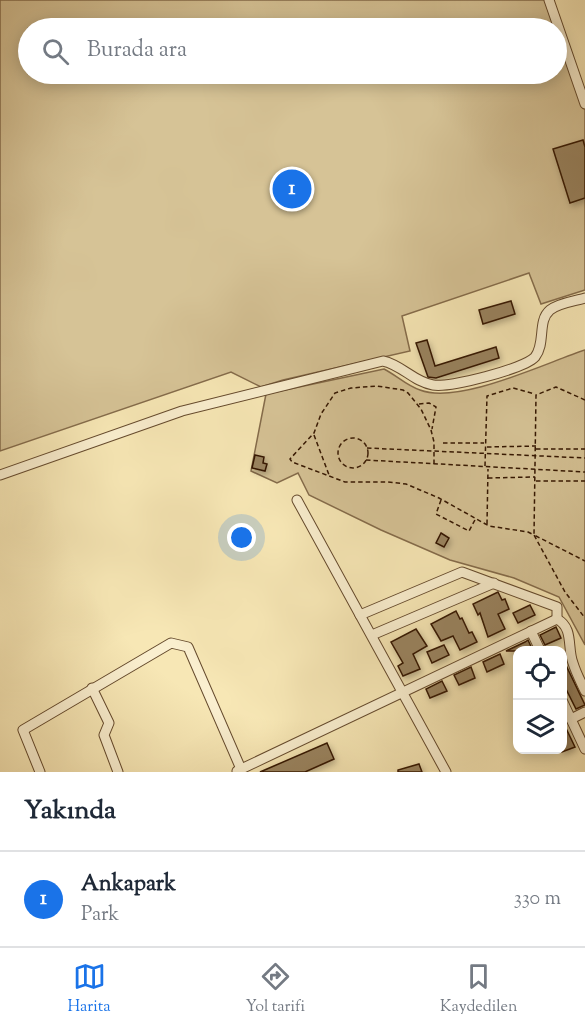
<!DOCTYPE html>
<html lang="tr">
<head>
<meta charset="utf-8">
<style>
	body { margin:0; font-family:"Sorts Mill Goudy",serif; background:#f6f6f7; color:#1f2937 }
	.controls { position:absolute; right:18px; bottom:18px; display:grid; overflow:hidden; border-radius:12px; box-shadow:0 3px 15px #0003 }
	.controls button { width:54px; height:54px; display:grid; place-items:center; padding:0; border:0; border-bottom:2px solid #e0e1e3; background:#fff; color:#1f2937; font:30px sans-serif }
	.you { position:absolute; left:242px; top:538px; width:21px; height:21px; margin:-15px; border:4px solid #fff; border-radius:50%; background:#1a73e8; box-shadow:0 0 0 9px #1a73e833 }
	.badge { display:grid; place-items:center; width:39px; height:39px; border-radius:50%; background:#1a73e8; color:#fff; font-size:20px; font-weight:700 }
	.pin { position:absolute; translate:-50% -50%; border:3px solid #fff; box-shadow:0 2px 6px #0006 }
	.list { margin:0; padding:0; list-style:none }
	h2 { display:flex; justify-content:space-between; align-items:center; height:78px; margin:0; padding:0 24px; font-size:26px }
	h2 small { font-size:20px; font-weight:400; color:#747a83 }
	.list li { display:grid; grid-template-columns:39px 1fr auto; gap:18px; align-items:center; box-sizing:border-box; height:96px; padding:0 24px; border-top:2px solid #e0e1e3 }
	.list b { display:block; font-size:22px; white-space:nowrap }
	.list p { margin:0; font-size:20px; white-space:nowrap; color:#747a83 }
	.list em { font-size:20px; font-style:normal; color:#747a83 }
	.icon { flex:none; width:33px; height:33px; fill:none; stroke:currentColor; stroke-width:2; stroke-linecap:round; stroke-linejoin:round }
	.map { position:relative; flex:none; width:585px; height:772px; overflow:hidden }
	.search { position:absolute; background:#fff; box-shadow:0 3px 15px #0003; left:18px; right:18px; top:18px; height:66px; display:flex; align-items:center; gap:15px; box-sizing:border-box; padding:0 21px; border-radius:33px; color:#747a83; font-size:22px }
	.sheet { height:174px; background:#fff }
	nav { display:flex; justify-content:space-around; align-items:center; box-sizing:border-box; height:84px; border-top:2px solid #e0e1e3; background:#fff; font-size:16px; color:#747a83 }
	nav a { display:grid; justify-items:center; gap:3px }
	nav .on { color:#1a73e8 }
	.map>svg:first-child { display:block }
	.green { fill:#d6c396; stroke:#856c4b; stroke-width:1.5 }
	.building { fill:#99835e; stroke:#341600; stroke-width:1.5; filter:url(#shadow) }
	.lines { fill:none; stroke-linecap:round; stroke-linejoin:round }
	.minor-casing { stroke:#654a2d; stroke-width:11 }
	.path { stroke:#341600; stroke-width:1.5; stroke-dasharray:4.5 3; stroke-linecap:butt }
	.minor { stroke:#faefcf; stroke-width:9 }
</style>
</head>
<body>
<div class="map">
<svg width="585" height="772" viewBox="0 0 585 772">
	<defs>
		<filter id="shadow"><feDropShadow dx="2" dy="3" stdDeviation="3" flood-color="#0004"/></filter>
	</defs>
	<rect width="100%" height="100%" fill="#f7e7b5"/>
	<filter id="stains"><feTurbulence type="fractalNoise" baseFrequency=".00333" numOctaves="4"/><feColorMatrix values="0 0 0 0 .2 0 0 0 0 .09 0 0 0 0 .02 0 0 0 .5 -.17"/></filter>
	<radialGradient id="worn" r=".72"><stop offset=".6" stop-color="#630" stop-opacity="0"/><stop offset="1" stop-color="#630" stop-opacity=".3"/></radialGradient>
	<g class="green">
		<polygon points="0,0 546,0 556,28 28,28 28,74 556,74 556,29 585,105 585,290 541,304 529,273 402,316 410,351 283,380 261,387 231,372 0,451"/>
		<path d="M 585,350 L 585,645 L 559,597 L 514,578 L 450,560 L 381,530 L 309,495 L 298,473 L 277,483 L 251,471 L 266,394 L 384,369 C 396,375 407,386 420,390 C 459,405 545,363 585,350 Z"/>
	</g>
	<g class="building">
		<polygon points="583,140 585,147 585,198 570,203 553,149"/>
		<polygon points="511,301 515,314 483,324 479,310"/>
		<polygon points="427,340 435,366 496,347 499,358 436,378 428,377 416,343"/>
		<polygon points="255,455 264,457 263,463 267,464 265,471 252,468"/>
		<polygon points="441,533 449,538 444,547 436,543"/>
		<polygon points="498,592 502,600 505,599 509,609 498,614 505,629 488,637 480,613 478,615 473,604"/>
		<polygon points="530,605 535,615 518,623 513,613"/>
		<polygon points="456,611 460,619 462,618 469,633 472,632 477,642 460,650 453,636 441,641 431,624"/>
		<polygon points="556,627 561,638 545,645 540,635"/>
		<polygon points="416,629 427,646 413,654 420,669 403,676 398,666 403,663 391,642"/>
		<polygon points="528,640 533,651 506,651 525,642"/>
		<polygon points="444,645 449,655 432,663 427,652"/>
		<polygon points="500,654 504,664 487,672 483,662"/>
		<polygon points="562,657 585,705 576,709 562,681"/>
		<polygon points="471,667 475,678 459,685 454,675"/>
		<polygon points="442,681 447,691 430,698 426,689"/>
		<polygon points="562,720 575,747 562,752"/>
		<polygon points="327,743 334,759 305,772 260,772"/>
		<polygon points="419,764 422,772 398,772 398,770"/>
	</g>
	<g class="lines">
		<defs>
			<g id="minor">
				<polyline points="549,0 585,104"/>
				<path d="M 0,475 L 182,411 L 383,361 C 402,365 414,382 433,385 C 449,388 524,369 535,357 C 546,343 537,321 550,310 C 558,303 575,301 585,298"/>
				<polyline points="297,500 446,772"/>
				<polyline points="360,615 462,572 557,607 557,619"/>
				<path d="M 557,619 C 574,628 567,648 573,663 C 576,673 581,682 585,691"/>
				<polyline points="531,631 540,650"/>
				<polyline points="372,635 494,583"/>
				<polyline points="92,688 109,723 104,735 118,772"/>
				<polyline points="562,700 585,749"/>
				<polyline points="571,719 585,712"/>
				<polyline points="237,771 557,619"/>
				<polyline points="40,772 23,730 171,643 188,647 241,769"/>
			</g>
		</defs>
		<use href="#minor" class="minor-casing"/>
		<g class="path">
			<polyline points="585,400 556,387 536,395 534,535 585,561"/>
			<polyline points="419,404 429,403 436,407 432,429"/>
			<polyline points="314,435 329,475"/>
			<circle cx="353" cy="453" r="15"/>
			<polyline points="443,443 484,443"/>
			<polyline points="487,447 536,446"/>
			<polyline points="367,448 585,458"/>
			<polyline points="536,449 585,449"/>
			<polyline points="366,460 585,472"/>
			<polyline points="434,464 434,442 431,430 421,409 408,393 403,390 377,386 351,388 335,393 321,414 314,433 290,459 292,462 345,482 388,482 406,484 439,498 489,526 528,532 534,535 565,592 585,618"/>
			<polyline points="485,466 487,396 513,388 535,394"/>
			<polyline points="488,478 535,477"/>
			<polyline points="536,481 585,481"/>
			<polyline points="441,500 436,514 469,531 476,518"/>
			<polyline points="487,524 488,469"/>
		</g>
		<use href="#minor" class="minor"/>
	</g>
	<rect width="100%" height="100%" filter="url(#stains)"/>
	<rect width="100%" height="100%" fill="url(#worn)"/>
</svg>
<div class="controls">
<button><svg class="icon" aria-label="locate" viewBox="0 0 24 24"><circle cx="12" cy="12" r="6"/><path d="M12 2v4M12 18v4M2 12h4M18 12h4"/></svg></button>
<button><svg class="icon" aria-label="layers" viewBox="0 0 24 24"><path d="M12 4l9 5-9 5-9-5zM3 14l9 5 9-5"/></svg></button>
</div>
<div class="you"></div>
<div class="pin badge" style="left:292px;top:189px">1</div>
<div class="search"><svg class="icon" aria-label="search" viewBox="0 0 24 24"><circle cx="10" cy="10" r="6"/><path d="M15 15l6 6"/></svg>Burada ara</div>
</div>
<section class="sheet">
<h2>Yakında<small></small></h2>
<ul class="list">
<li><span class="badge">1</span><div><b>Ankapark</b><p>Park</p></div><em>330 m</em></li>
</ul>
</section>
<nav>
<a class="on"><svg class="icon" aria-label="map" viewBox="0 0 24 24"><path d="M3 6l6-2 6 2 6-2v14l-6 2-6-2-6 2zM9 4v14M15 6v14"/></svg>Harita</a>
<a><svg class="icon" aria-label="directions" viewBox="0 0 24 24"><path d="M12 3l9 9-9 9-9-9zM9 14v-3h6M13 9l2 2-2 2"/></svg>Yol tarifi</a>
<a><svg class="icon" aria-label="saved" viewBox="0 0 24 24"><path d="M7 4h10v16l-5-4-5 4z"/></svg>Kaydedilen</a>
</nav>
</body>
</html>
